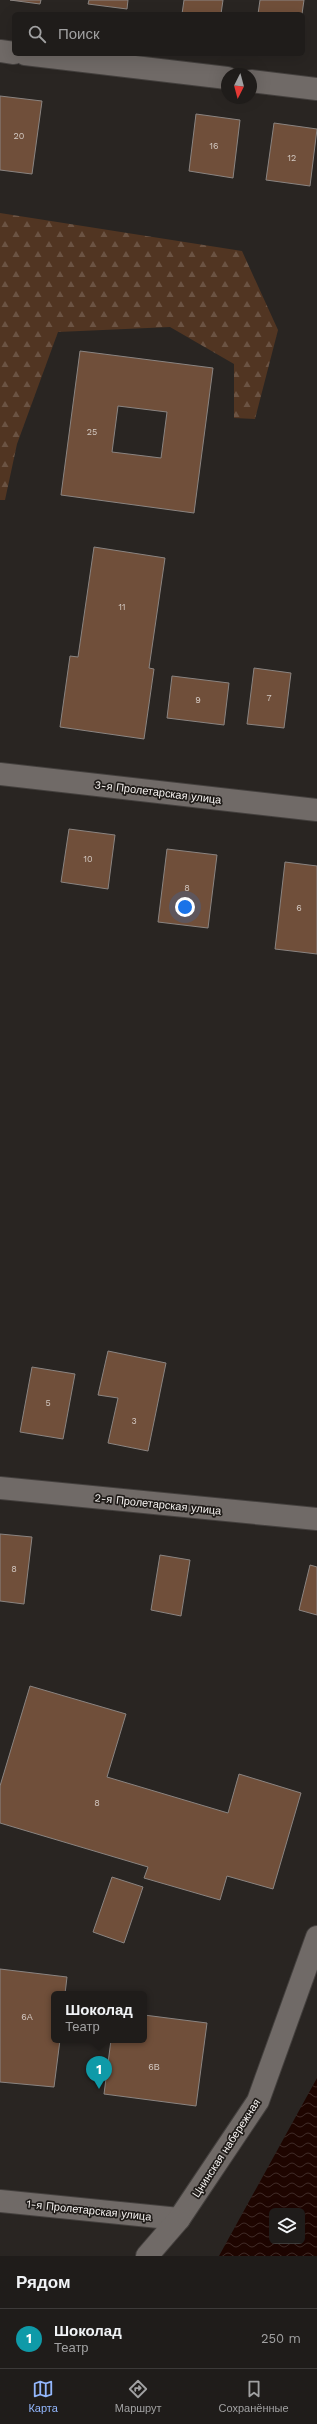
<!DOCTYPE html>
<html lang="ru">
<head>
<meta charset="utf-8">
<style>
	body { margin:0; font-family:"Work Sans",sans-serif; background:#2c2927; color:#f1f3f6 }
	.controls { position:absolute; right:12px; bottom:12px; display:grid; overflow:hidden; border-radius:6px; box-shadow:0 4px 16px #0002 }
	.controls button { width:36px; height:36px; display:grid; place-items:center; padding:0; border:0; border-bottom:1px solid #3c3a39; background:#1f1c1a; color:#f1f3f6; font:20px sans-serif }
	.compass { position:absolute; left:221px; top:68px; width:36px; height:36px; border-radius:50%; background:#1f1c1a; box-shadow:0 4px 16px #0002; rotate:186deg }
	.you { position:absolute; left:185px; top:907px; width:14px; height:14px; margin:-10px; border:3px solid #fff; border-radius:50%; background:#1a73e8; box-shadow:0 0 0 6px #1a73e833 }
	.badge { display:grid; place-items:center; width:26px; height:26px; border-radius:50%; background:#93b7fd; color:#fff; font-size:13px; font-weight:700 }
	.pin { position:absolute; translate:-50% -33px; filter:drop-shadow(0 1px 2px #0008) }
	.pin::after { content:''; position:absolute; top:21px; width:14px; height:12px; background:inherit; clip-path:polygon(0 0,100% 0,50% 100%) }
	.popup { position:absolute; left:51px; top:1991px; width:96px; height:52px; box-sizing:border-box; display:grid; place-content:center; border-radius:6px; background:#1f1c1a; filter:drop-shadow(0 1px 3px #0005); font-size:13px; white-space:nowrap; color:#a1a1a2 }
	.popup b { font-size:15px; color:#f1f3f6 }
	.popup::after { content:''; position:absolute; left:50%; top:100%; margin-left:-8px; border:8px solid transparent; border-top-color:#1f1c1a }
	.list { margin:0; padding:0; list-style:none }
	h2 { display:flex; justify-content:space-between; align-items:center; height:52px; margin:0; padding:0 16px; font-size:17px }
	h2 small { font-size:13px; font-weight:400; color:#a1a1a2 }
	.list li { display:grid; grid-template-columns:26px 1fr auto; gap:12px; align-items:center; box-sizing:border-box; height:60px; padding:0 16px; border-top:1px solid #3c3a39 }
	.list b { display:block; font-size:15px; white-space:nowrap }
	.list p { margin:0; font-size:13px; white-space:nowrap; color:#a1a1a2 }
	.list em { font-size:13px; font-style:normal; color:#a1a1a2 }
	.icon { flex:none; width:22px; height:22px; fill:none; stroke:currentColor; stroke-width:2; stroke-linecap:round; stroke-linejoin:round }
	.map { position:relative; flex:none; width:317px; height:2256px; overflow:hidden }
	.search { position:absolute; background:#1f1c1a; box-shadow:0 4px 16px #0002; left:12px; right:12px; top:12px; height:44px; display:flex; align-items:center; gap:10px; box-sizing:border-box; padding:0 14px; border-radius:6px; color:#a1a1a2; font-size:15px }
	.sheet { height:112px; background:#1f1c1a }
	nav { display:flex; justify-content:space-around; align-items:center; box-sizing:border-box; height:56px; border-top:1px solid #3c3a39; background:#1f1c1a; font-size:11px; color:#a1a1a2 }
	nav a { display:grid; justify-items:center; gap:2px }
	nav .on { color:#93b7fd }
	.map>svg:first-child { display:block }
	.forest { fill:url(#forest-firs) }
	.water { fill:url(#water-waves); fill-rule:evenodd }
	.building { fill:#704f3a; stroke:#8a8481; fill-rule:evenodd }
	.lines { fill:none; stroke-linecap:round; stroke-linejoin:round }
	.street-casing { stroke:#44403e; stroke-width:24 }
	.secondary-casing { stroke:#44403e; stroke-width:24 }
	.street { stroke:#706a67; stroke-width:22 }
	.secondary { stroke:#706a67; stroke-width:22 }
	.labels { text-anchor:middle; stroke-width:3.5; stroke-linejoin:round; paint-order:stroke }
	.number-label { font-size:9px; fill:#d4cac3 }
	.street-label { font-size:11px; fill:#f6f3f1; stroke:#201c19 }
</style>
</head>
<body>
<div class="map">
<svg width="317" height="2256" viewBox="0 0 317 2256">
	<defs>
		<pattern id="forest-firs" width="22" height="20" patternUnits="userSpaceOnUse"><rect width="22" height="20" fill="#513522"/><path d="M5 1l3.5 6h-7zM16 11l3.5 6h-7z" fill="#6b5343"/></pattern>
		<pattern id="water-waves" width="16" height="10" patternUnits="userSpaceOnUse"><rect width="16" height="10" fill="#1e0500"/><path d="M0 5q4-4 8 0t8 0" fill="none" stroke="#3f2a26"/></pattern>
	</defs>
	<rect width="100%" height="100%" fill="#292522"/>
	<polygon class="forest" points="0,213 242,251 278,330 255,419 234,418 234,364 170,327 58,332 17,444 5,500 0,500"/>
	<path class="water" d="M 317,2078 L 317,2256 L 219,2256 ZM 272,2211 L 302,2211 L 302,2241 L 272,2241 Z"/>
	<g class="building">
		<polygon points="10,0 41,0 40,4"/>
		<polygon points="89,0 128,0 127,9 88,4"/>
		<polygon points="184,0 223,0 221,14 182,14"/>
		<polygon points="260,0 304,0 302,14 258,14"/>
		<polygon points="0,96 42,101 32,174 0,170"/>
		<polygon points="196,114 240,120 233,178 189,171"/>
		<polygon points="274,123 317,129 310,186 266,180"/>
		<path d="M 80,351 L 213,368 L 194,513 L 61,495 ZM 118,406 L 167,412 L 161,458 L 112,452 Z"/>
		<polygon points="94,547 165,558 149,668 154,669 144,739 60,727 70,656 78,657"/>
		<polygon points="254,668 291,673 284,728 247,724"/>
		<polygon points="172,676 229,683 224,725 167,718"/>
		<polygon points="69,829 115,835 108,889 61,882"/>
		<polygon points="167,849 217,855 208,928 158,922"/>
		<polygon points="285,862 317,866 317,954 275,949"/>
		<polygon points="108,1351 166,1363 148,1451 108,1443 118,1398 98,1395"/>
		<polygon points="32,1367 75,1374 63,1439 20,1432"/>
		<polygon points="0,1534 32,1537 24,1604 0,1601"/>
		<polygon points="160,1555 190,1560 181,1616 151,1610"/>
		<polygon points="310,1565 317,1567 317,1615 299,1610"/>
		<polygon points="30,1686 126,1714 107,1777 228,1813 239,1774 301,1793 273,1889 227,1876 220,1900 144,1878 148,1867 0,1823 0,1786"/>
		<polygon points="112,1877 143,1887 124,1943 93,1932"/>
		<polygon points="0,1969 67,1977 65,1994 54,1994 54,2040 60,2040 54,2087 0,2082"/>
		<polygon points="144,2015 207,2023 196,2106 104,2094 111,2040 144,2040"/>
	</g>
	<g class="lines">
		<defs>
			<g id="street">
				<polyline points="0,1488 317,1519"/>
				<polyline points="0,2201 179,2219"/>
			</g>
			<g id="secondary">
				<polyline points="0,51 14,53"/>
				<polyline points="25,54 227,78"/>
				<polyline points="251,81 317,89"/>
				<polyline points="0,774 317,810"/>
				<polyline points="147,2256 179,2219 258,2101 317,1937"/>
			</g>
		</defs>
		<use href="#street" class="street-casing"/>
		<use href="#secondary" class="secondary-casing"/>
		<use href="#street" class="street"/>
		<use href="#secondary" class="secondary"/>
	</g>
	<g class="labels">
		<g class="number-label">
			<text x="19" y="139">20</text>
			<text x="214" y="149">16</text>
			<text x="292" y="161">12</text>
			<text x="92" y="435">25</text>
			<text x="122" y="610">11</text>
			<text x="269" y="701">7</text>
			<text x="198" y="703">9</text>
			<text x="88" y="862">10</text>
			<text x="187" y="891">8</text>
			<text x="299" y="911">6</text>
			<text x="48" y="1406">5</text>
			<text x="134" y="1424">3</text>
			<text x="14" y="1572">8</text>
			<text x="97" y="1806">8</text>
			<text x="27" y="2020">6А</text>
			<text x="154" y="2070">6В</text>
		</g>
		<g class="street-label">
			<text transform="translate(158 792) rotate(7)" y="4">3-я Пролетарская улица</text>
			<text transform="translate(158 1504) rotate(6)" y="4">2-я Пролетарская улица</text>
			<text transform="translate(226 2148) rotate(-57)" y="4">Цнинская набережная</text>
			<text transform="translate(89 2210) rotate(6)" y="4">1-я Пролетарская улица</text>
		</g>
	</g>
</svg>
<div class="controls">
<button><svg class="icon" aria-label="layers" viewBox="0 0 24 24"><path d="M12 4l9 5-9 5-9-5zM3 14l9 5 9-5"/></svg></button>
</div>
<svg class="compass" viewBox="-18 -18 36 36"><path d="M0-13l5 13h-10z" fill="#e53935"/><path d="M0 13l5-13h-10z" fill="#a1a1a2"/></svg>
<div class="you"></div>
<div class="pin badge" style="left:99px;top:2089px;background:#0f9aa8">1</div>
<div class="popup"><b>Шоколад</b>Театр</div>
<div class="search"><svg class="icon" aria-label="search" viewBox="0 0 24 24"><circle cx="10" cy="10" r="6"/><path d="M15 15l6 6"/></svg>Поиск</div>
</div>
<section class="sheet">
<h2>Рядом<small></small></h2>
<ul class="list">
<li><span class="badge" style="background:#0f9aa8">1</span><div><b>Шоколад</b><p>Театр</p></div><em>250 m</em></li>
</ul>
</section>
<nav>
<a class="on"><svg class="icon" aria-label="map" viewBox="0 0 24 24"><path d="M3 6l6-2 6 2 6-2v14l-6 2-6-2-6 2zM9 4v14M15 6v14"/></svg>Карта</a>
<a><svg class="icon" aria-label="directions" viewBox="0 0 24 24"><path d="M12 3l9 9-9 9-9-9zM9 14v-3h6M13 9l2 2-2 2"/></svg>Маршрут</a>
<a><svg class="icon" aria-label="saved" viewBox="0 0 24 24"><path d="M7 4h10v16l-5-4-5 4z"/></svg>Сохранённые</a>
</nav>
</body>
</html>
